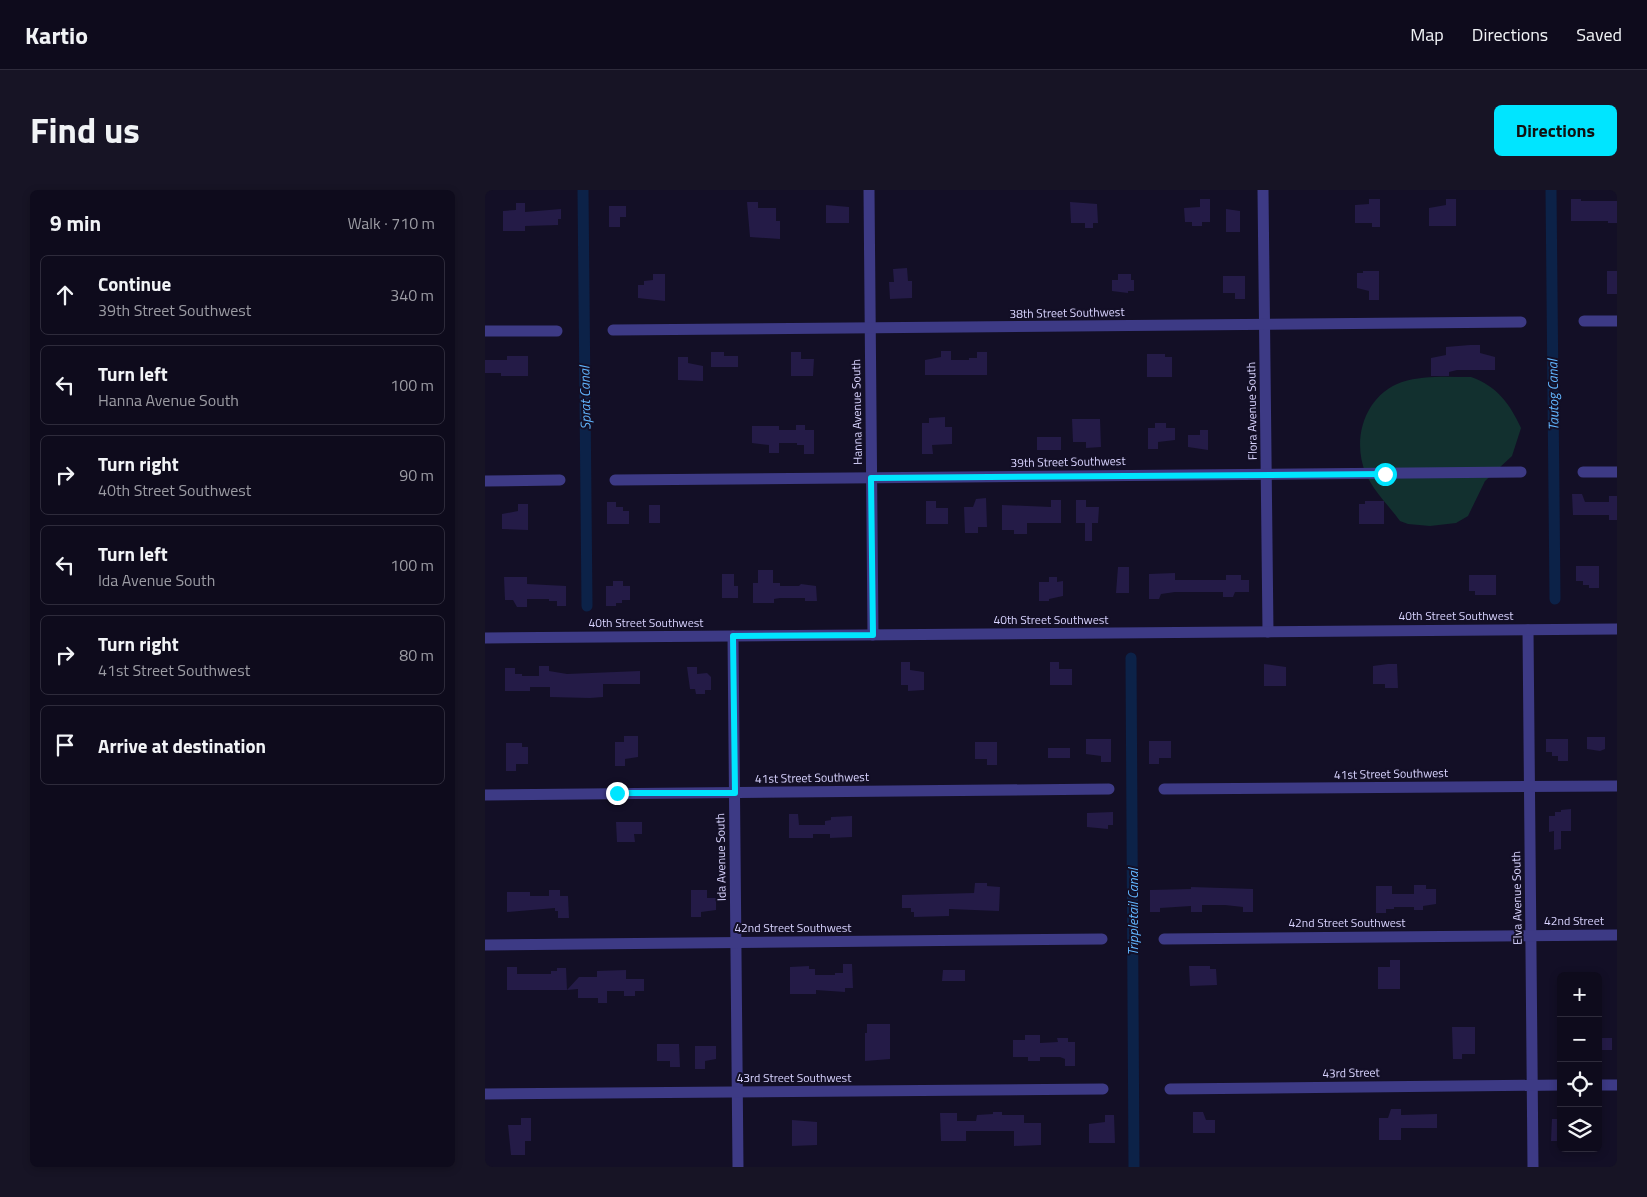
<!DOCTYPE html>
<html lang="en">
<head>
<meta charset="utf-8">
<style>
	body { margin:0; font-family:"Titillium Web",sans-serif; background:#171425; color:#f1f3f6 }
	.controls { position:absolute; right:15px; bottom:15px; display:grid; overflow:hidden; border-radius:8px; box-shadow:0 2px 8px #0003 }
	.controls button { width:45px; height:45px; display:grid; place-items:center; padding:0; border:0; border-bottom:1px solid #2e2b3b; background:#0e0b1c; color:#f1f3f6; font:25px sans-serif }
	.stop { position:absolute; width:15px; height:15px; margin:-11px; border:4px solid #00e5ff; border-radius:50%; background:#fff }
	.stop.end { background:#00e5ff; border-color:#fff; box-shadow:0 1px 5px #0008 }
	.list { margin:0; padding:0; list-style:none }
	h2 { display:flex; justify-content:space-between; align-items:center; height:65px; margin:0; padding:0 20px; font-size:21px }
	h2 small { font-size:16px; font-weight:400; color:#9b9ba3 }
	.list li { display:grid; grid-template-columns:32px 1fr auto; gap:15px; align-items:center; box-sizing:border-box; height:80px; margin:0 10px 10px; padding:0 10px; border:1px solid #2e2b3b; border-radius:8px }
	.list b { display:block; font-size:19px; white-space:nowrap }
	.list p { margin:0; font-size:16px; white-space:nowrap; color:#9b9ba3 }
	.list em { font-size:16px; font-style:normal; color:#9b9ba3 }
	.icon { flex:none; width:28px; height:28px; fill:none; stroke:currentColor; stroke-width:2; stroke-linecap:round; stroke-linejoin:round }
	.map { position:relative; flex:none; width:1132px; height:977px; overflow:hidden; border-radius:8px }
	header { display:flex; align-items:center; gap:30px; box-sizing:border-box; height:70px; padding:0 25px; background:#0e0b1c; border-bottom:1px solid #2e2b3b }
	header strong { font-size:24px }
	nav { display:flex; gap:28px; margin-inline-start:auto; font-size:18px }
	.intro { display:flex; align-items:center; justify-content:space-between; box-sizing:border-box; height:120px; padding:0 30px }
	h1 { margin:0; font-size:35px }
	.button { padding:12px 22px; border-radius:8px; background:#00e5ff; color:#111; font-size:18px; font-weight:700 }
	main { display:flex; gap:30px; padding:0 30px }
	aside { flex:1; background:#0e0b1c; border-radius:8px; box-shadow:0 2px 8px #0003 }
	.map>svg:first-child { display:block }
	.green { fill:#12302f }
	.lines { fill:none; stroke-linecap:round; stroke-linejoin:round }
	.canal { stroke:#0c2248; stroke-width:11 }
	.building { fill:#241b47 }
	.minor { stroke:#3d3a85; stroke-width:11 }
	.route { stroke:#00e5ff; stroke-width:6 }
	.labels { text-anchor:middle; stroke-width:4; stroke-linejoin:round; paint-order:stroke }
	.street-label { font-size:12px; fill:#d9d4ff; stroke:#130f26 }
	.water-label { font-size:14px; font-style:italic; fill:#62b6ff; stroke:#130f26 }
</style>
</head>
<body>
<header>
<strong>Kartio</strong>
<nav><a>Map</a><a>Directions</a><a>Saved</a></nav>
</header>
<div class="intro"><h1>Find us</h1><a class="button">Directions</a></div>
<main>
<aside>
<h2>9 min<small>Walk · 710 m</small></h2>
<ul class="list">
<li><svg class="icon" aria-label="ahead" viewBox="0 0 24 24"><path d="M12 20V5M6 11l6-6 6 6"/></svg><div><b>Continue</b><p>39th Street Southwest</p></div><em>340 m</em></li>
<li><svg class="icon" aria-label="left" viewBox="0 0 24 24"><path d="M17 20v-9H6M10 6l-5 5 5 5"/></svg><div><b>Turn left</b><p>Hanna Avenue South</p></div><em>100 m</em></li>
<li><svg class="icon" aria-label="right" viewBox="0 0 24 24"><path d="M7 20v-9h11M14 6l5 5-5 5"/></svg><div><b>Turn right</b><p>40th Street Southwest</p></div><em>90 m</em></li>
<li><svg class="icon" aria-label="left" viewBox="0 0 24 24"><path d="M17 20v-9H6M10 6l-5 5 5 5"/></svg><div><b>Turn left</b><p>Ida Avenue South</p></div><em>100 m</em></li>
<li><svg class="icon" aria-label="right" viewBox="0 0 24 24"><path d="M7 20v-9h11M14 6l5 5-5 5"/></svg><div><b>Turn right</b><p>41st Street Southwest</p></div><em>80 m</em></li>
<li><svg class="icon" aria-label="arrive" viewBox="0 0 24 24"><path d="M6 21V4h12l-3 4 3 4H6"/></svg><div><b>Arrive at destination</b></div></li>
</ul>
</aside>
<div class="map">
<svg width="1132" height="977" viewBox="0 0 1132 977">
	<rect width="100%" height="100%" fill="#130f26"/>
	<path class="green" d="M 986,187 C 1012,196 1025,214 1036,238 L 1027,266 L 1000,291 L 983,326 L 971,333 L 945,336 L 923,334 L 915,331 C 904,316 888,300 881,284 C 866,249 880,205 917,192 C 939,185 963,187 986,187 Z"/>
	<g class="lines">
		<g class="canal">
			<polyline points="98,0 102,416"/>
			<polyline points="1066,0 1070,409"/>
			<polyline points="646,468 649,977"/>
		</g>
	</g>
	<g class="building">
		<polygon points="715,9 725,9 725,32 717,32 717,36 707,36 707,32 700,32 699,18 715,17"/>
		<polygon points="884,9 895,9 895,37 887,37 887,33 870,33 870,15 884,14"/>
		<polygon points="961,9 971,9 971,36 944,36 944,18 961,15"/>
		<polygon points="1086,9 1096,9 1096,11 1132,11 1132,33 1123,33 1123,31 1086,31"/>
		<polygon points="262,12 273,12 273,18 291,18 291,31 295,31 295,49 265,47"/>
		<polygon points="585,12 612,14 613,33 608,33 608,38 600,38 600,33 586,33"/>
		<polygon points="31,13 40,13 40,22 76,19 76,29 73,29 73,35 40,36 40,41 18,41 18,21 31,20"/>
		<polygon points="341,15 364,17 364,33 341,33"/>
		<polygon points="124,16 141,16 141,27 135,27 135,37 124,37"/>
		<polygon points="741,19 755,21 755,42 741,42"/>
		<polygon points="422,78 423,91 427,91 427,108 405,109 404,92 409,92 408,79"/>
		<polygon points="878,81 894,81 894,110 884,110 884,101 872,98 872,83 878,83"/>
		<rect x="1122" y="81" width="10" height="23"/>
		<polygon points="168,84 180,84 180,111 153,108 153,95 159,95 159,91 168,90"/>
		<polygon points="633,84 646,84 646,90 649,90 649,101 643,101 643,103 627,101 627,90 633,90"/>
		<polygon points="738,86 760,86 760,109 750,109 750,103 738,103"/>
		<polygon points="985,155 995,155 995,163 1010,167 1010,180 972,180 964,182 964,186 946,186 946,168 961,165 961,157"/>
		<polygon points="456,161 466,161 466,170 484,170 484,168 492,168 492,162 502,162 502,185 440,185 440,170 456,167"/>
		<polygon points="226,162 239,162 239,166 253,166 253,177 226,177"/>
		<polygon points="306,162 316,162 316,169 329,169 328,186 306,186"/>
		<polygon points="662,164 680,164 680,167 687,167 687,187 662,187"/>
		<polygon points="22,166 43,166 43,186 16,186 16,183 0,183 0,170 22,170"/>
		<polygon points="193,167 203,167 203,173 218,176 218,191 193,190"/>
		<polygon points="460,227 460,237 467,237 467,254 447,255 448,264 437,264 437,233 444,233 444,228"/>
		<polygon points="587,229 615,229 616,257 601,258 601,252 588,252"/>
		<polygon points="670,233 681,233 681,238 690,238 690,250 673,252 673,259 663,259 663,238 670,238"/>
		<polygon points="311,235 320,235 320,240 329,240 329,264 319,264 319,255 312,255 312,253 294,253 294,263 284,263 284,255 267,253 267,236 294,236 294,240 311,240"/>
		<polygon points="715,240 723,240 723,260 703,257 703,245 715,245"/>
		<rect x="552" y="247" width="24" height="13"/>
		<polygon points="1087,304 1097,304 1100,312 1124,312 1124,306 1132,306 1132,330 1124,330 1124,325 1088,325"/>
		<polygon points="501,308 502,337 493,337 493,343 480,343 479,317 488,317 491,309"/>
		<polygon points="566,310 576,310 576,333 542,333 542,344 529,344 529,340 517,340 517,315 566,317"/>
		<polygon points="591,310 601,310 601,317 614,317 613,333 607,333 607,351 600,351 600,333 591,333"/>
		<polygon points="441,311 451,311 451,318 463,318 463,334 441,334"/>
		<polygon points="880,311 899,311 899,334 874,334 874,314 880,314"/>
		<polygon points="122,312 131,312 131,317 138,317 138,321 144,321 144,334 122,334"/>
		<polygon points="33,314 43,314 43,340 17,339 17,324 33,321"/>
		<rect x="164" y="315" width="11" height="18"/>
		<polygon points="1091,376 1114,376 1114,398 1104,398 1104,395 1098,395 1098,391 1091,391"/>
		<polygon points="633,377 644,377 644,403 631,403"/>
		<polygon points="273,380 288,380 288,393 295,393 295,396 314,396 316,394 331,396 332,411 320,411 320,408 295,408 289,409 289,413 268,413 268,393 273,393"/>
		<polygon points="690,383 690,390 741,390 741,385 756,385 756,390 764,390 764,402 750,402 748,407 738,407 738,402 690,402 676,404 674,409 664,409 664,384"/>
		<polygon points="237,384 249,384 249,396 253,396 253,408 237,408"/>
		<polygon points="984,385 1011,385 1011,405 990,405 990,401 984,401"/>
		<polygon points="19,387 42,387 42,394 81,396 81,416 72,416 72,411 64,411 64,409 42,409 42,417 32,417 28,410 20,410"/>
		<polygon points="564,387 572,387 572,392 578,391 578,406 564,409 564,411 554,411 554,392 564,392"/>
		<polygon points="128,391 138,391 138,396 145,396 145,410 137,410 137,413 131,413 131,416 121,416 121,396 128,396"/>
		<polygon points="416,472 425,472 425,480 439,482 439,500 423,501 423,495 416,495"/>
		<polygon points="565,472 574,472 574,479 587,479 587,495 565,495"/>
		<polygon points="779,474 801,477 801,496 779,496"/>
		<polygon points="903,474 912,474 913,498 900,498 900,494 888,494 888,476"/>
		<polygon points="54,476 64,476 64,481 82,484 155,481 155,494 118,494 118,507 105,508 65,507 65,497 45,497 45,501 20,501 20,478 30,478 30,484 37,484 37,486 54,486"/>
		<polygon points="202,477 212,477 212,484 222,483 226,487 226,500 220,500 220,504 211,504 210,499 205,499"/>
		<polygon points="139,546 153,546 153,567 140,569 140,576 130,576 130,552 139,552"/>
		<polygon points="1102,547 1120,547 1120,559 1115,561 1102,559"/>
		<polygon points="601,549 626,549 626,572 616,572 616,566 601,564"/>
		<polygon points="1061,549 1083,549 1083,571 1073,571 1073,566 1067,566 1067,562 1061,562"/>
		<polygon points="664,551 686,551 686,568 674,568 674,574 664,574"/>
		<polygon points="490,552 512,552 512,575 502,575 502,569 490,569"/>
		<polygon points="21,553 37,553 37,557 43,557 43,574 31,574 31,581 21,581"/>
		<rect x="563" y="558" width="22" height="10"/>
		<polygon points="1086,619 1086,641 1076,641 1076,659 1069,660 1069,641 1064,642 1064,626 1070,626 1070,622 1076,622 1076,620"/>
		<polygon points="628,622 628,635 623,635 623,639 602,637 602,623"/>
		<polygon points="304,624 313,624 314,635 340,635 340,631 346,630 346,627 367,626 367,647 345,648 345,644 328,644 328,648 304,648"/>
		<polygon points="131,632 157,632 157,644 149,644 150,652 132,652"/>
		<polygon points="490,693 502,693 502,696 515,697 514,721 464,719 464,726 429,727 429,722 426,722 426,718 417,718 417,705 489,703"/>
		<polygon points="929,695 941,695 941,699 951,699 951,714 938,716 938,720 929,720 929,717 909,717 909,719 901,719 901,723 891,723 891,696 907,696 907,704 929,704"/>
		<polygon points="706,697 768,699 768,722 758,722 758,717 740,715 717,715 717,722 706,722 706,716 675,718 675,722 665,722 665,700 706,699"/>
		<polygon points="64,700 75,700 75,706 83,706 84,728 73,728 73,721 70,721 70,718 22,722 22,702 45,702 45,706 64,706"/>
		<polygon points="206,700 222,700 222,708 231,708 231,720 216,722 216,727 206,727"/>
		<polygon points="905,770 915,770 915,799 893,799 893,777 905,777"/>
		<polygon points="358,774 367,774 368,798 360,798 360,802 331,800 331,804 305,804 305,777 324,776 324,779 330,779 330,785 350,785 350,783 358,783"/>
		<polygon points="704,776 725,776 725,779 731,779 732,795 705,796"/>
		<polygon points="22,777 32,777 32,784 66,784 66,781 72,781 72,778 81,778 82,800 22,800"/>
		<polygon points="141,780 141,789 159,789 159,801 150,801 150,806 139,806 139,801 122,801 122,813 113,813 113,808 93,808 93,799 82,800 94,787 112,787 112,781"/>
		<polygon points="458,780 480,780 480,791 457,791"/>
		<polygon points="382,834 405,834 405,869 380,871 380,843 382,843"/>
		<polygon points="967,837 990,837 990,864 977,864 977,869 968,869"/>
		<polygon points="540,845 555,845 555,853 573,852 572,848 583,848 583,852 590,852 590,876 580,876 580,869 575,867 555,867 555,871 543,871 543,867 528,867 528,850 540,850"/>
		<rect x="1113" y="848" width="14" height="12"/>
		<polygon points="172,854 194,854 195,877 185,877 185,871 172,871"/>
		<polygon points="210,856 231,856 231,869 220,871 220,879 210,879"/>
		<polygon points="906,919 916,919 916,925 952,924 952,938 916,938 916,950 894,950 894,928 903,928"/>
		<polygon points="508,922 517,922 517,925 539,925 539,933 556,933 556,955 529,956 529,941 481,941 481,951 456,951 455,923 472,923 472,931 491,931 492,925 508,924"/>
		<polygon points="708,922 718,922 721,930 730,930 730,943 708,943"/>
		<polygon points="620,925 629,925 630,953 604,953 604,934 620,932"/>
		<polygon points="36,928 46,928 46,951 40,951 40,965 26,965 23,935 36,935"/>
		<polygon points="1067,929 1076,929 1076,951 1066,951"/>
		<polygon points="307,930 332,932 332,955 307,956"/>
	</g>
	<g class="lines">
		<g class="minor">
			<polyline points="384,0 388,445"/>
			<polyline points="778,0 783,442"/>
			<polyline points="1099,131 1132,131"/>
			<polyline points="128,140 1036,132"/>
			<polyline points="0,141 72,141"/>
			<polyline points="1098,282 1132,282"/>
			<polyline points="130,290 1036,282"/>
			<polyline points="0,291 75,290"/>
			<polyline points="1043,440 1048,977"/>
			<polyline points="248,446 253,977"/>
			<polyline points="0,448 1132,439"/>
			<polyline points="679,599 1132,596"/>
			<polyline points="0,605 624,599"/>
			<polyline points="679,749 1132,745"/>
			<polyline points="0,755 617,749"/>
			<polyline points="1113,895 1132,895"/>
			<polyline points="685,899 1076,895"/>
			<polyline points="0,904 618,899"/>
		</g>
	</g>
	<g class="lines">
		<polyline class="route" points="132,603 250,603 248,446 388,445 386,288 900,284"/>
	</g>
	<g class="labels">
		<g class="street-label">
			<text transform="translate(582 123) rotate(-1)" y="4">38th Street Southwest</text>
			<text transform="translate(767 221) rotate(-91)" y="4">Flora Avenue South</text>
			<text transform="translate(372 222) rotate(-91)" y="4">Hanna Avenue South</text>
			<text transform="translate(583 272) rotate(-1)" y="4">39th Street Southwest</text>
			<text x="971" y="430">40th Street Southwest</text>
			<text x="566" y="434">40th Street Southwest</text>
			<text x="161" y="437">40th Street Southwest</text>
			<text transform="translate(906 584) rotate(-1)" y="4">41st Street Southwest</text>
			<text transform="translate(327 588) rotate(-1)" y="4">41st Street Southwest</text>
			<text transform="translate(236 667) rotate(-91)" y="4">Ida Avenue South</text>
			<text transform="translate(1032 708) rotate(-91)" y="4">Elva Avenue South</text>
			<text x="1089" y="735">42nd Street</text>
			<text x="862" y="737">42nd Street Southwest</text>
			<text x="308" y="742">42nd Street Southwest</text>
			<text transform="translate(866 883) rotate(-1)" y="4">43rd Street</text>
			<text x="309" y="892">43rd Street Southwest</text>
		</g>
		<g class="water-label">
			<text transform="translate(1068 205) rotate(-91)" y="5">Tautog Canal</text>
			<text transform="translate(100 208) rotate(-91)" y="5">Sprat Canal</text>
			<text transform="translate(648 722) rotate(-90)" y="5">Trippletail Canal</text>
		</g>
	</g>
</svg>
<div class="controls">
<button>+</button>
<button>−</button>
<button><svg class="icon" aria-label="locate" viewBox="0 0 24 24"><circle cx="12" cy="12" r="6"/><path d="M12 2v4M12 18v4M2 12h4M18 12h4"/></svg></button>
<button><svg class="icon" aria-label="layers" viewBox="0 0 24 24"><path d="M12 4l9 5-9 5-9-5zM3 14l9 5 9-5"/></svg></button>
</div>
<div class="stop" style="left:900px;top:284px"></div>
<div class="stop end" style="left:132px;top:603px"></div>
</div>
</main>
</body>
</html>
